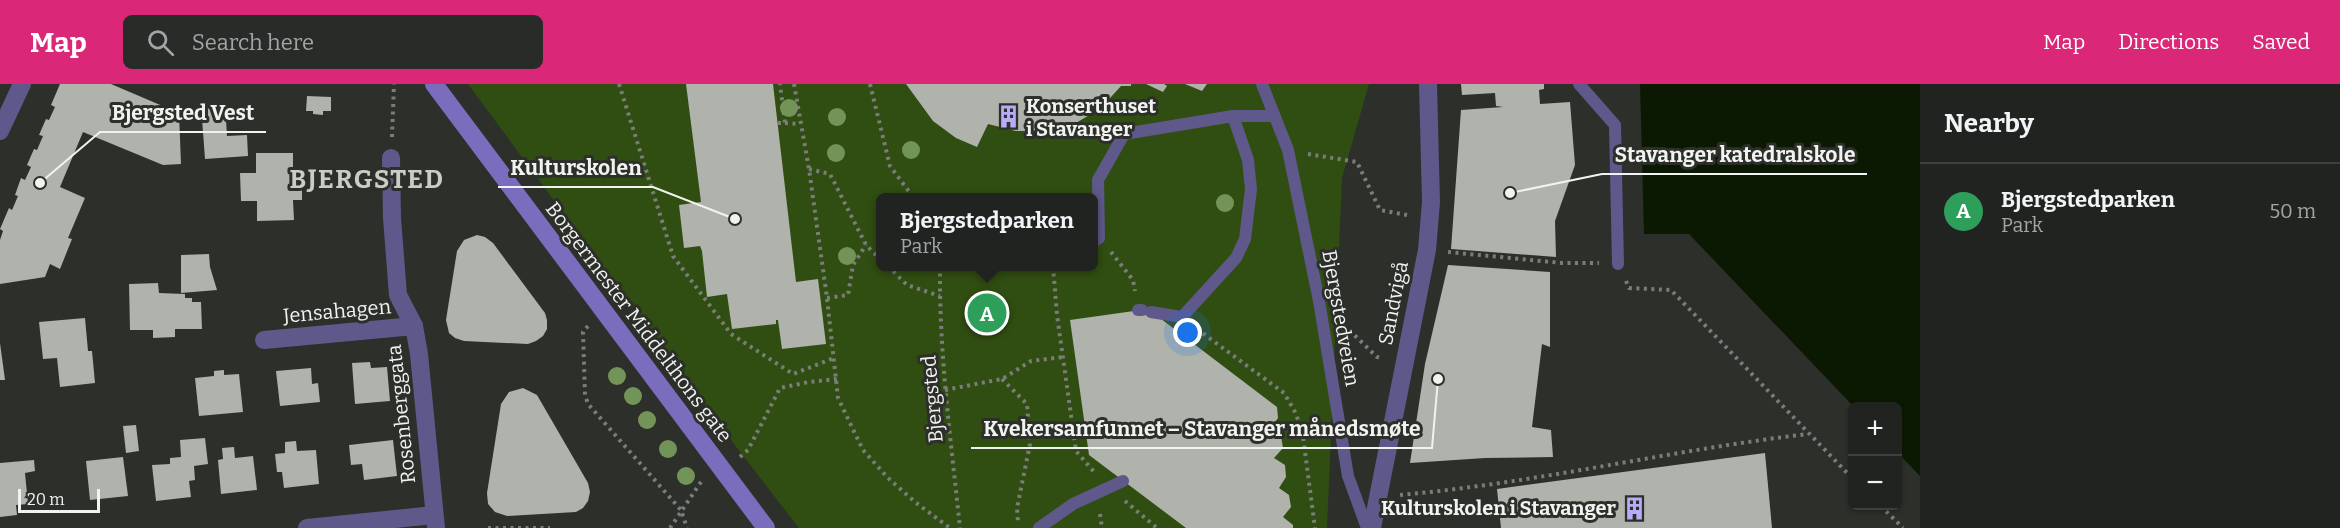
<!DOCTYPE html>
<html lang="en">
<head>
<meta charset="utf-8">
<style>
	body { margin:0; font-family:Bitter,serif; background:#292b29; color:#f1f3f6 }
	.controls { position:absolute; right:18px; bottom:18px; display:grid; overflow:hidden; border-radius:9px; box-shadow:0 2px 4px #0004 }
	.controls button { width:54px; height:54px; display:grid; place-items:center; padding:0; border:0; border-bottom:2px solid #3e403e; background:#212320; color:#f1f3f6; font:30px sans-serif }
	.scale { position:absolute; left:18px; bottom:15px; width:82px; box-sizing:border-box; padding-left:6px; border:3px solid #f1f3f0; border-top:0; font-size:16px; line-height:21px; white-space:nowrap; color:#f1f3f0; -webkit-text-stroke:4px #2c2f2a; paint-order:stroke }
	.you { position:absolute; left:1188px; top:249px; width:21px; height:21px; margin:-15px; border:4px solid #fff; border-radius:50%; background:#1a73e8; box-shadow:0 0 0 9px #1a73e833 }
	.badge { display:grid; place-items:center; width:39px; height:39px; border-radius:50%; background:#db2777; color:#fff; font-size:20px; font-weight:700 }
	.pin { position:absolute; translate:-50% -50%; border:3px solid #fff; box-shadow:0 2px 6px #0006 }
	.popup { position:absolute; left:876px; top:109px; width:222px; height:78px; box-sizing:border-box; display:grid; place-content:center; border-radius:9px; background:#212320; filter:drop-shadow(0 2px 4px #0005); font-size:20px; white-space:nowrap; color:#a2a4a5 }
	.popup b { font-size:22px; color:#f1f3f6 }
	.popup::after { content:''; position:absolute; left:50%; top:100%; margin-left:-12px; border:12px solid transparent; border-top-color:#212320 }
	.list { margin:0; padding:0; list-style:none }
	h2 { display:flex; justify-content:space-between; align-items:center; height:78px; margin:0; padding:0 24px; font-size:26px }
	h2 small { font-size:20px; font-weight:400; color:#a2a4a5 }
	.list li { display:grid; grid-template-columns:39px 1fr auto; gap:18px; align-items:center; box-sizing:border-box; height:96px; padding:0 24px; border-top:2px solid #3e403e }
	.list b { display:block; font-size:22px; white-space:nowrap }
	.list p { margin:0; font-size:20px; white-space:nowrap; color:#a2a4a5 }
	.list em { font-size:20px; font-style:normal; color:#a2a4a5 }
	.icon { flex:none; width:33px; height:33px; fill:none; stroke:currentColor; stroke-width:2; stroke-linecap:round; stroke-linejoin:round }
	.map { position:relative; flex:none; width:1920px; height:444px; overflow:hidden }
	header { display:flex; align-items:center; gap:36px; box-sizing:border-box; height:84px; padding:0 30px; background:#db2777; color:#fff }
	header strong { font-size:28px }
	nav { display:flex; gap:33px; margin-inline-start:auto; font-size:21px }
	.search { width:420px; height:54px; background:#292b29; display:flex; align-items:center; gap:15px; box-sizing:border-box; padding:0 21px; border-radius:9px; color:#a2a4a5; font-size:22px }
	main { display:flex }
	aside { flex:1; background:#212320 }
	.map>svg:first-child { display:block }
	.green { fill:#314e12; fill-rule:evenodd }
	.water { fill:#0c1902 }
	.building { fill:#afb3ac }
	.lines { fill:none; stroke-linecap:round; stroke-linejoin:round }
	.path { stroke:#7a7d79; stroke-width:4; stroke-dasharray:3 4.5; stroke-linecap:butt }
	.lane { stroke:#5f588a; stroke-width:12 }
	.street { stroke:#5f588a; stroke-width:18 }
	.secondary { stroke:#7a6dbe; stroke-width:18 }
	.tree { fill:#739458 }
	.labels { text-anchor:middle; stroke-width:6; stroke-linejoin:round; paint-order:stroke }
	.poi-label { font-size:20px; font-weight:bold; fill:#f1f3f0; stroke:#2c2f2a; text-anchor:start }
	.street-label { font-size:20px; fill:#f1f3f0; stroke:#2c2f2a }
	.district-label { font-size:26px; font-weight:bold; letter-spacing:1.5px; fill:#c9cdc6; stroke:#2c2f2a }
	.leader { fill:none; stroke:#f1f3f0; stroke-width:2 }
	.callout-dot { fill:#f1f3f0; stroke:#2c2f2a; stroke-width:2 }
	.callout-label { font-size:21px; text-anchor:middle; font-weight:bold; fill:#f1f3f0; stroke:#2c2f2a; stroke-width:6; stroke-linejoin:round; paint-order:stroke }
</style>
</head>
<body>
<header>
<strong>Map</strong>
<div class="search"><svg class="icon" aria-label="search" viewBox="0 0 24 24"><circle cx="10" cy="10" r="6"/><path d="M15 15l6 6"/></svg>Search here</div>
<nav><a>Map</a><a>Directions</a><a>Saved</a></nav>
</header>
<main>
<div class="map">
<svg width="1920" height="444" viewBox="0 0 1920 444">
	<rect width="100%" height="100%" fill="#2c2f2a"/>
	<path class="green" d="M 468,0 L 1369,0 L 1342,94 L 1327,444 L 799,444 L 737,364 ZM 880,113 L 1094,113 L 1094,182 L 880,182 Z"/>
	<polygon class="water" points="1640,0 1920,0 1920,392 1898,369 1898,322 1853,322 1689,150 1644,150"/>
	<g class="building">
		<polygon points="60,0 111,0 179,29 181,80 163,81 83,48 60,103 85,114 68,154 72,155 60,185 50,180 45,193 0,200 0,156 3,147 0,145 9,124 12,126 18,112 15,111 21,94 25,96 31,83 27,81 34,65 37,66 43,52 39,51 46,35 49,36 55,23 51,21"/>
		<polygon points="686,0 773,0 796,198 818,195 826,260 782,265 778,236 776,236 776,240 732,245 727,210 707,213 702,167 700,162 684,164 679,121 701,118"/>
		<polygon points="906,0 1131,0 1131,2 1121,2 1100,25 1074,40 1045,47 1016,47 988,40 977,63 956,54 933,37"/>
		<polygon points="1146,0 1164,0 1167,2 1163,8"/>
		<polygon points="1185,0 1207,0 1202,7"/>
		<polygon points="1461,0 1544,0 1544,5 1539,6 1540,20 1570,18 1575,81 1555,137 1556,173 1451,165 1461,26 1503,23 1496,22 1495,9 1462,11"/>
		<polygon points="307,12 331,13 331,27 323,27 323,31 313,30 313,27 306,27"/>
		<polygon points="225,19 227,52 247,51 248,72 205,75 201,21"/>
		<polygon points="256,69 293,69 293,89 302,89 302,116 293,116 294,136 257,137 257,117 241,117 240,89 256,89"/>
		<polygon points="477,151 485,153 493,159 545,229 547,236 547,245 543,252 536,257 528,260 464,257 455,254 449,249 446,236 457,167 464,156"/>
		<polygon points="209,170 210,183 217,206 181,209 181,171"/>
		<polygon points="1448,181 1550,188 1550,263 1542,260 1532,343 1551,346 1553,373 1485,374 1410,379 1425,280"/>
		<polygon points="158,199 159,209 185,210 185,214 192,214 192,218 201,218 202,245 175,245 175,253 153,254 153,246 130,246 129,200"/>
		<polygon points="1148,225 1277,323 1278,334 1270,345 1281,352 1283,364 1274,374 1285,381 1286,393 1279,404 1289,411 1291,423 1283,433 1293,441 1293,444 1186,444 1089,371 1070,236"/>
		<polygon points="85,234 88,267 92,267 95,299 60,303 57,274 43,275 39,238"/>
		<polygon points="0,259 5,296 0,296"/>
		<polygon points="370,278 371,284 387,283 390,317 355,320 352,279"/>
		<polygon points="311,284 312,300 318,299 320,318 280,322 276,287"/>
		<polygon points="224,286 224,291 239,290 243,328 199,332 195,294 214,292 214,287"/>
		<polygon points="523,304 537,311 588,399 590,408 588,417 583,424 576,428 507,432 495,428 488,420 487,409 501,320 509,308"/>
		<polygon points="136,341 139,367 126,369 123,342"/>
		<polygon points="205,354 208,380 194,382 195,396 189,397 191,413 156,417 152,381 170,380 170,374 181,373 180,356"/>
		<polygon points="393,356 397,392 364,396 362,380 351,381 349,361"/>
		<polygon points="296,357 297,367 316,366 319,400 284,404 282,388 277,388 275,370 285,369 285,358"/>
		<polygon points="234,363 235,374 253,372 257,406 221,410 218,376 223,375 222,364"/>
		<polygon points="1765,369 1772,444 1501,444 1497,405"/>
		<polygon points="123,373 128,412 90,416 86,377"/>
		<polygon points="34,376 35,387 25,389 28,420 16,421 17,431 0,433 0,379"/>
	</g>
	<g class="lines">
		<g class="path">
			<polyline points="619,0 673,172 731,250 793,290 834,274"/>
			<polyline points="794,0 809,85 827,214 838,314 863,366 888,394 915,418 950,444"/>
			<polyline points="870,0 890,82 913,113"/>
			<polyline points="778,39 785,39 780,0"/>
			<polyline points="785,39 799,40"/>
			<polyline points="392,53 394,0"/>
			<polyline points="1308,70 1357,78 1380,126 1407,131"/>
			<polyline points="809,85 830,90 866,161 880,175"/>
			<polyline points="1111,168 1133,196 1135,207"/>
			<polyline points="1448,168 1562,179 1599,179"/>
			<polyline points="888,182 907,201 940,212"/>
			<path d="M 940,182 C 939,270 951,357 960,444"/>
			<polyline points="1053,182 1057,231 1076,367 1095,389"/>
			<polyline points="1626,197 1629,204 1671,206 1852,394"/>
			<polyline points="827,214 848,211 853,181 866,161"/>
			<polyline points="1344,241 1377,273 1383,274"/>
			<polyline points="588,242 583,248 585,311 588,320 681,426 687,444"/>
			<polyline points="1197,245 1284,309 1294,326 1302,345 1315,444"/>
			<polyline points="1002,295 1027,320 1030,360 1017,424 1018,440"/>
			<polyline points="945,306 1002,295 1031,277 1063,273"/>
			<polyline points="740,373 748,366 780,304 809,298 837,295"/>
			<path d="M 1400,411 C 1537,399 1671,366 1808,350"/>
			<polyline points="1125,417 1157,444"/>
			<polyline points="1881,422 1903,444"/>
			<polyline points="1100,430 1102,444"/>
			<polyline points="488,444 550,444"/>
			<polyline points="670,444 703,395"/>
		</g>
		<g class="lane">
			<polyline points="1262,0 1288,66 1319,217 1348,392 1367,444"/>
			<polyline points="1579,0 1615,41 1618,180"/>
			<polyline points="1094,157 1099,154 1098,96 1124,50 1233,32"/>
			<polyline points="1138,226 1142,226"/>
			<polyline points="1151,228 1182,233 1236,174 1245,155 1251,105 1248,76 1233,32 1273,32"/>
			<polyline points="1039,444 1073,420 1123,397"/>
		</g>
		<g class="street">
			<polyline points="0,47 22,0"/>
			<polyline points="391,74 392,134 398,211 414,242 419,270 436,444"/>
			<polyline points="264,256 414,242"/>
			<polyline points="307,444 434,431"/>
			<polyline points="1372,444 1427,166 1431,118 1428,0"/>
		</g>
		<polyline class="secondary" points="434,0 766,444"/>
	</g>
	<g class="tree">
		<circle cx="789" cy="24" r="9"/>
		<circle cx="837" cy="33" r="9"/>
		<circle cx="911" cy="66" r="9"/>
		<circle cx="836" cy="69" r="9"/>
		<circle cx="1225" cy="119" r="9"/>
		<circle cx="847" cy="172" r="9"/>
		<circle cx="617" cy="292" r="9"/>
		<circle cx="633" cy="312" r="9"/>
		<circle cx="647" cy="336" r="9"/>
		<circle cx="668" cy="365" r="9"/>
		<circle cx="686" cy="392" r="9"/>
	</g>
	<defs>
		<symbol id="building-bare" viewBox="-9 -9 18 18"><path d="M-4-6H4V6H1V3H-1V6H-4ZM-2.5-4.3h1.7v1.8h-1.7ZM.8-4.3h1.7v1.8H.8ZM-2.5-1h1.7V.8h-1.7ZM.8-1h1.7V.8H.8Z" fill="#b6acf8" stroke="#2c2f2a" stroke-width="2.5" paint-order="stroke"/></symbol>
	</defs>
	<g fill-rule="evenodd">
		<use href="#building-bare" x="992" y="16" width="33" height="33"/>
		<use href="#building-bare" x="1618" y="408" width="33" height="33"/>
	</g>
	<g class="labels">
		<g class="poi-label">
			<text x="1026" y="29">Konserthuset<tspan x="1026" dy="23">i Stavanger</tspan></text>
			<text x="1616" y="431" text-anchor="end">Kulturskolen i Stavanger</text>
		</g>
		<g class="street-label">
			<text transform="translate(1393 219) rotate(-79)" y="7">Sandvigå</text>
			<text transform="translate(337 227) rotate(-5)" y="7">Jensahagen</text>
			<text transform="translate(1341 234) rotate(80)" y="7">Bjergstedveien</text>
			<text transform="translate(639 238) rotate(53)" y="7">Borgermester Middelthons gate</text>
			<text transform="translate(932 315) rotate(-95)" y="7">Bjergsted</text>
			<text transform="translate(401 330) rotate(-96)" y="7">Rosenberggata</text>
		</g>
		<g class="district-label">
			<text x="367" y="104">BJERGSTED</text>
		</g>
	</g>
	<path class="leader" d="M40 99L100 48H266M1510 109L1602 90H1867M735 135L653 103H498M1438 295L1432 364H971"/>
	<g class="callout-dot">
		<circle cx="40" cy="99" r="6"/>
		<circle cx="1510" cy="109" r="6"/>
		<circle cx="735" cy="135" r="6"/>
		<circle cx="1438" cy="295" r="6"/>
	</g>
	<g class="callout-label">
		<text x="183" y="36">Bjergsted Vest</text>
		<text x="1735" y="78">Stavanger katedralskole</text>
		<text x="576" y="91">Kulturskolen</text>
		<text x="1202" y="352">Kvekersamfunnet – Stavanger månedsmøte</text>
	</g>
</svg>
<div class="controls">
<button>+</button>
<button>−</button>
</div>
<div class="scale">20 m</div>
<div class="you"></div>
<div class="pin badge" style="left:987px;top:229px;background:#2e9e5b">A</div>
<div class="popup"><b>Bjergstedparken</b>Park</div>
</div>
<aside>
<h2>Nearby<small></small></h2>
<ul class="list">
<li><span class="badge" style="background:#2e9e5b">A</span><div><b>Bjergstedparken</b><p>Park</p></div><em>50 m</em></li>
</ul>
</aside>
</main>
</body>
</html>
